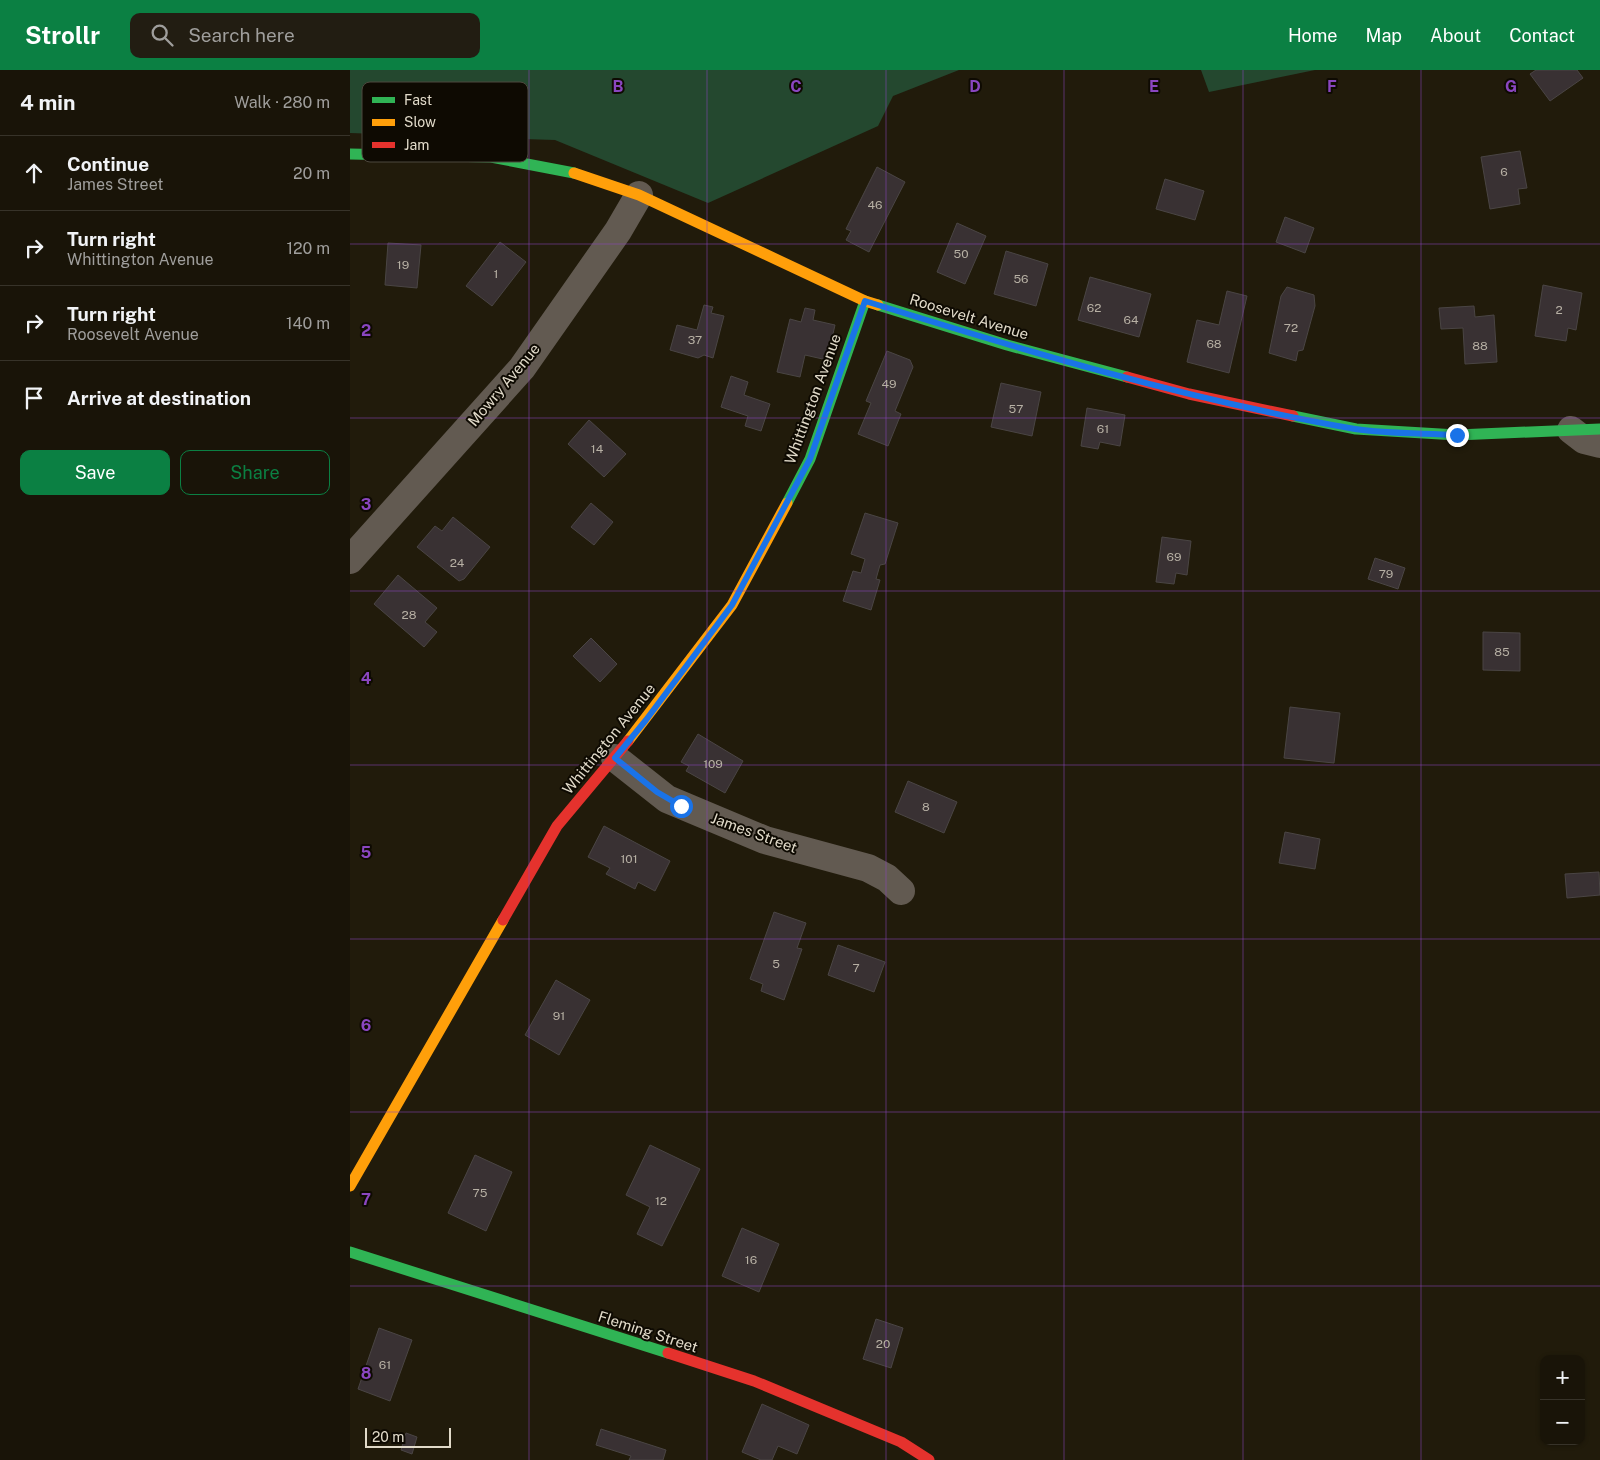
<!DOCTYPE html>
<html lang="en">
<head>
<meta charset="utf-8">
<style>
	body { margin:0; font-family:"Public Sans",sans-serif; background:#221d12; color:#f1f3f6 }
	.controls { position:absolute; right:15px; bottom:15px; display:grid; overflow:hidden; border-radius:10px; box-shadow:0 1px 4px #0004 }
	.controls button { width:45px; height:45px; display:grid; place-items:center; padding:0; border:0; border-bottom:1px solid #373329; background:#191408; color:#f1f3f6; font:25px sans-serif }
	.scale { position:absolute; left:15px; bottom:12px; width:86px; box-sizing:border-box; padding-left:5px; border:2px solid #e1dac9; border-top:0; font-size:14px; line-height:18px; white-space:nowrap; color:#e1dac9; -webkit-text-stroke:4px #0e0a02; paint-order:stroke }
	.stop { position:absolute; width:15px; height:15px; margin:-11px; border:4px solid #1a73e8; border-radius:50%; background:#fff }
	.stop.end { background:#1a73e8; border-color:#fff; box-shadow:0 1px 5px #0008 }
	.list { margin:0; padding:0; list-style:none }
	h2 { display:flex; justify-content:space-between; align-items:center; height:65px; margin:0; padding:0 20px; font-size:21px }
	h2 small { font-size:16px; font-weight:400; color:#9f9e9c }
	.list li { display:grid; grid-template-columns:32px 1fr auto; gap:15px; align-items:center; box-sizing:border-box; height:75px; padding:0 20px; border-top:1px solid #373329 }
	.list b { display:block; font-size:19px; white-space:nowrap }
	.list p { margin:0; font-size:16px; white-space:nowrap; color:#9f9e9c }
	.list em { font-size:16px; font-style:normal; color:#9f9e9c }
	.actions { display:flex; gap:10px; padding:15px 20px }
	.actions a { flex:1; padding:11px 0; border:1px solid #0b8043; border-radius:10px; text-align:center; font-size:18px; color:#0b8043 }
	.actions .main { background:#0b8043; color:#fff }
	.icon { flex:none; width:28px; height:28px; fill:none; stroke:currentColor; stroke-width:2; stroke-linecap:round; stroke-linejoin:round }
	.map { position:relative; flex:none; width:1250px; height:1390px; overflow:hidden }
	header { display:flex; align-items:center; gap:30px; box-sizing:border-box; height:70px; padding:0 25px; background:#0b8043; color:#fff }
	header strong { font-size:24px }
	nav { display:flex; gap:28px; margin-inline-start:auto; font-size:18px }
	.search { width:350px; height:45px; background:#221d12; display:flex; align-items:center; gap:12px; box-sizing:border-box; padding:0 18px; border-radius:10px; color:#9f9e9c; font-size:19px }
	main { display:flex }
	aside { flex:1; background:#191408 }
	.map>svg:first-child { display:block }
	.green { fill:#24482f }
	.building { fill:#393133; stroke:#4a4544 }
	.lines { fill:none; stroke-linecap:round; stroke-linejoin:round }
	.street { stroke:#625a51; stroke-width:28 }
	.fast { stroke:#30b455; stroke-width:11 }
	.slow { stroke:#ff9f0a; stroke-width:11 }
	.jam { stroke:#e5322d; stroke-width:11 }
	.route { stroke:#1a73e8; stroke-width:6 }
	.grid { fill:none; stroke:#8a46c0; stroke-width:1; stroke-opacity:0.55 }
	.labels { text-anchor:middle; stroke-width:4; stroke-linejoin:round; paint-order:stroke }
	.number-label { font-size:12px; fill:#b7b0a4 }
	.street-label { font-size:15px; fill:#e1dac9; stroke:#0e0a02 }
	.key { fill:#0e0a02; stroke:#4d483e; stroke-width:1 }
	.key-label { font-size:14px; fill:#e1dac9 }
	.grid-label { font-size:16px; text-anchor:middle; font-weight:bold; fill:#8a46c0; stroke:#0e0a02; stroke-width:4; stroke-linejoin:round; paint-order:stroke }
</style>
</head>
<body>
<header>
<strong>Strollr</strong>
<div class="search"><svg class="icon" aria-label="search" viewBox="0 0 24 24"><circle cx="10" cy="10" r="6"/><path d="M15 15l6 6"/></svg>Search here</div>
<nav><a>Home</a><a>Map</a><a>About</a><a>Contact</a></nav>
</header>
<main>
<aside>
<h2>4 min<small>Walk · 280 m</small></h2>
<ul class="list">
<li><svg class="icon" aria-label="ahead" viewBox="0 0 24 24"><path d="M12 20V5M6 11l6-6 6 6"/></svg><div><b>Continue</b><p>James Street</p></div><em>20 m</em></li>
<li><svg class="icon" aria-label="right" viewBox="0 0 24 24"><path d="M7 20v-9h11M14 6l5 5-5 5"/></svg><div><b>Turn right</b><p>Whittington Avenue</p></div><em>120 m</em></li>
<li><svg class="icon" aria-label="right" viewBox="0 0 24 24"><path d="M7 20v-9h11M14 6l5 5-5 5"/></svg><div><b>Turn right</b><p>Roosevelt Avenue</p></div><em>140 m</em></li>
<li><svg class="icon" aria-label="arrive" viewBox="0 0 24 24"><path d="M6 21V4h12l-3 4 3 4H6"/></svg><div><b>Arrive at destination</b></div></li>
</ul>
<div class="actions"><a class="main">Save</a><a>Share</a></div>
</aside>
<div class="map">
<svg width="1250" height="1390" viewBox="0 0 1250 1390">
	<rect width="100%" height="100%" fill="#211b0b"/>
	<g class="green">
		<polygon points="0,0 609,0 543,26 528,56 358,133 205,70 0,63"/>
		<polygon points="851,0 965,0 859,22"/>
	</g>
	<g class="building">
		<polygon points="1186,0 1227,0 1233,8 1200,31 1180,4"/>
		<polygon points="1170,81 1177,118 1168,119 1170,134 1140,139 1131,87"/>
		<polygon points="527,97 555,112 519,182 496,170 501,161 496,159"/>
		<polygon points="815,109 854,121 845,150 806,139"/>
		<polygon points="935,147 964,158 955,183 926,172"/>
		<polygon points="607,153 636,166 615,214 587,202"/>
		<polygon points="150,172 176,192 142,236 116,216"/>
		<polygon points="38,173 71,175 67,218 35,215"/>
		<polygon points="656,181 698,194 686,236 644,224"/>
		<polygon points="740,207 801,224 789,267 728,250"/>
		<polygon points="1193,215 1232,223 1226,260 1218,258 1216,271 1185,266"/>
		<polygon points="937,217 964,225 965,236 953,280 948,281 946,291 919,283 931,226"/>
		<polygon points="877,221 897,226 879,303 837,292 847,250 869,255"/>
		<polygon points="354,235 363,237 361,243 374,246 363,288 354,285 348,288 320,280 327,255 347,260"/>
		<polygon points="1124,236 1125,247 1144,245 1147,292 1115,294 1113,258 1091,259 1089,238"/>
		<polygon points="455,238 465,240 463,250 485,255 477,290 455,285 450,307 427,302 440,249 451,252"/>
		<polygon points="537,281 560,290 563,297 545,341 551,344 538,376 508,364 521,333 516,331"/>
		<polygon points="381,306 398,312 394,325 420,334 411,361 395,356 398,346 371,337"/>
		<polygon points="651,313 691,322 682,366 641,357"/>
		<polygon points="737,338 775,345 770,376 750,372 748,379 731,376"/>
		<polygon points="239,350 276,384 254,407 218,374"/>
		<polygon points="241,433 263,452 244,475 221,457"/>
		<polygon points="515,443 548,453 535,494 530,495 526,509 530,510 521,540 493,531 503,501 511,503 515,489 501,484"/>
		<polygon points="103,447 140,477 114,509 109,511 67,477 85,456 92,461"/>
		<polygon points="812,467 841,471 837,505 826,503 824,514 806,512"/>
		<polygon points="1025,488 1055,498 1048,519 1018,509"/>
		<polygon points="48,505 87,538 75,552 87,562 74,577 24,534"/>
		<polygon points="1133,562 1170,563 1170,601 1133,600"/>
		<polygon points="241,568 267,594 250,612 223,586"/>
		<polygon points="940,637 990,643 984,693 934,688"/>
		<polygon points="348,664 393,691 375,723 336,701 339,696 331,692"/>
		<polygon points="558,711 607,732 594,763 545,742"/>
		<polygon points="254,756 320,791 305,821 288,812 285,819 256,804 260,798 238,787"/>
		<polygon points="935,762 970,769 965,799 929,793"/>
		<polygon points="1249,802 1250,825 1217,828 1215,804"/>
		<polygon points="424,842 456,853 447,878 452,879 434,930 411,921 413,914 400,909"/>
		<polygon points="488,875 535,892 524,922 478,905"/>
		<polygon points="206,910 240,930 209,985 175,965"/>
		<polygon points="300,1075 350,1099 312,1176 287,1164 300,1137 276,1125"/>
		<polygon points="125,1085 162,1102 136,1161 98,1143"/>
		<polygon points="392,1158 429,1174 409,1222 372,1206"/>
		<polygon points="526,1249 553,1258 541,1298 513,1289"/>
		<polygon points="29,1258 62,1270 40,1331 8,1319"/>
		<polygon points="412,1334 459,1355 447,1384 428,1376 422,1390 411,1390 392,1382"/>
		<polygon points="251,1359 316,1380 313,1390 279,1390 281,1386 246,1375"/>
		<polygon points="56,1363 67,1367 62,1384 51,1380"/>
	</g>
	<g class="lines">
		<g class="street">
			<polyline points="1221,360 1234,370 1250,374"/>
			<polyline points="0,490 172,298 268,161 289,125"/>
			<polyline points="265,688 317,729 415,770 518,798 537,808 551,821"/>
		</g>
		<g class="fast">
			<polyline points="0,84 141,87 224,103"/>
			<polyline points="528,235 657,275 777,307"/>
			<polyline points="943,346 1006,359 1107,365 1250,359"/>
			<polyline points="437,433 460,389 515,231"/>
			<polyline points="0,1182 318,1283"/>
		</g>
		<g class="slow">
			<polyline points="224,103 289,125 515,231 528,235"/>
			<polyline points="278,671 382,535 437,433"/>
			<polyline points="0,1116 153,850"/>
		</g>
		<g class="jam">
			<polyline points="777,307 839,324 943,346"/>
			<polyline points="153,850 207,756 278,671"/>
			<polyline points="318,1283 404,1311 551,1372 579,1390"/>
		</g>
	</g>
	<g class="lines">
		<path class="route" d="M 331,736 L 307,722 L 265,688 L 296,650 L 382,535 L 460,389 L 515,231 C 676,281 838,330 1005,359 C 1038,364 1073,363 1107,365"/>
	</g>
	<path class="grid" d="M 179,0 L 179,1390M 357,0 L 357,1390M 536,0 L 536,1390M 714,0 L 714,1390M 893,0 L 893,1390M 1071,0 L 1071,1390M 0,174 L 1250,174M 0,348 L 1250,348M 0,521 L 1250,521M 0,695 L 1250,695M 0,869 L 1250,869M 0,1042 L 1250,1042M 0,1216 L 1250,1216"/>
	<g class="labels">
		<g class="number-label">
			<text x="1154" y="106">6</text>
			<text x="525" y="139">46</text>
			<text x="611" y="188">50</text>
			<text x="53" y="199">19</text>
			<text x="146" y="208">1</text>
			<text x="671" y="213">56</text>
			<text x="744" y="242">62</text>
			<text x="1209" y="244">2</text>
			<text x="781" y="254">64</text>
			<text x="941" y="262">72</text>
			<text x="345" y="274">37</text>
			<text x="864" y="278">68</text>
			<text x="1130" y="280">88</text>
			<text x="539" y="318">49</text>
			<text x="666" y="343">57</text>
			<text x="753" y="363">61</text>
			<text x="247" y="383">14</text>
			<text x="824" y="491">69</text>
			<text x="107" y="497">24</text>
			<text x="1036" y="508">79</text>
			<text x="59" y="549">28</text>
			<text x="1152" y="586">85</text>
			<text x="363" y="698">109</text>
			<text x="576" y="741">8</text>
			<text x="279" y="793">101</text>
			<text x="426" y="898">5</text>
			<text x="506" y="902">7</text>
			<text x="209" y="950">91</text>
			<text x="130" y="1127">75</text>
			<text x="311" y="1135">12</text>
			<text x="401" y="1194">16</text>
			<text x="533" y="1278">20</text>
			<text x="35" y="1299">61</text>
		</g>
		<g class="street-label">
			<text transform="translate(619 247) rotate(17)" y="5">Roosevelt Avenue</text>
			<text transform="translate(154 315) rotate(-50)" y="5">Mowry Avenue</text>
			<text transform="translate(463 329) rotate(-70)" y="5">Whittington Avenue</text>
			<text transform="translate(259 669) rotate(-51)" y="5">Whittington Avenue</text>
			<text transform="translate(404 763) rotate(20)" y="5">James Street</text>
			<text transform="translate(298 1262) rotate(18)" y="5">Fleming Street</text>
		</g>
	</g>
	<rect x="12" y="12" width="166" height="80" rx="8" class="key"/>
	<rect x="22" y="27" width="23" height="6" fill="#30b455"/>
	<rect x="22" y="49" width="23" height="7" fill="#ff9f0a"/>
	<rect x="22" y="72" width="23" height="6" fill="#e5322d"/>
	<g class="key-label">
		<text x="54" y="35">Fast</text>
		<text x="54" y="57">Slow</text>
		<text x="54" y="80">Jam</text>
	</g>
	<g class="grid-label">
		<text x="268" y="22">B</text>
		<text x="446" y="22">C</text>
		<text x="625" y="22">D</text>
		<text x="804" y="22">E</text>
		<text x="982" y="22">F</text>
		<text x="1161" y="22">G</text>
		<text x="16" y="266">2</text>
		<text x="16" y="440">3</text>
		<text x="16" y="614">4</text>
		<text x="16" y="788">5</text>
		<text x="16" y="961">6</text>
		<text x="16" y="1135">7</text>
		<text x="16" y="1309">8</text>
	</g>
</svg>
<div class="controls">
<button>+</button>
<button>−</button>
</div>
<div class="scale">20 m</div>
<div class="stop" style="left:331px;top:736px"></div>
<div class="stop end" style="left:1107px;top:365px"></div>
</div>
</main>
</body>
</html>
